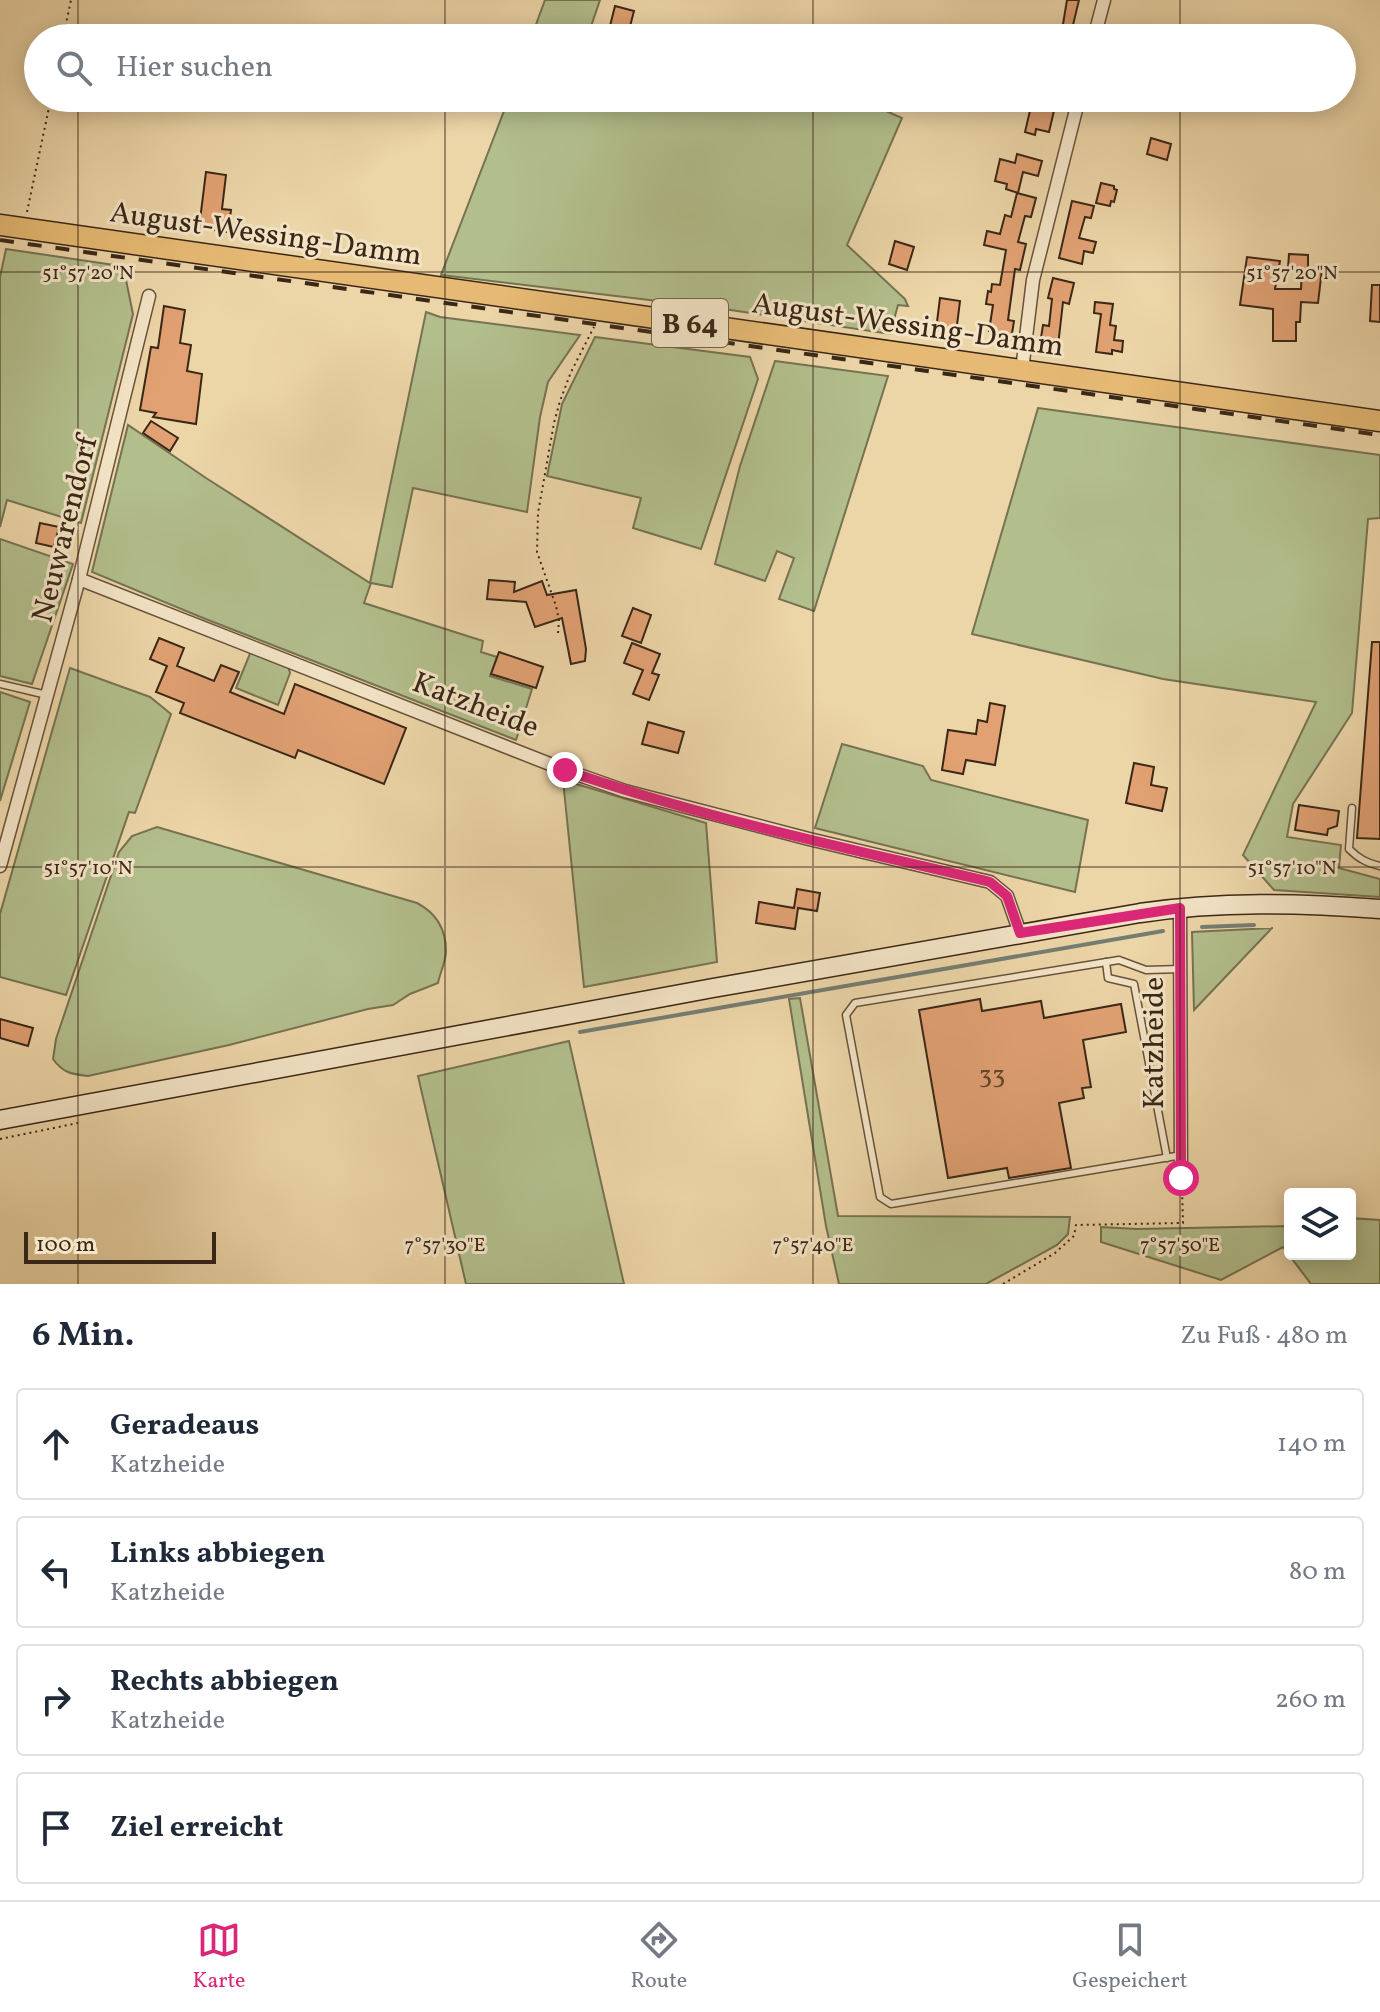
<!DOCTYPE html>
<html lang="de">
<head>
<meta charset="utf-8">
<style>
	body { margin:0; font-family:Vollkorn,serif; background:#f2f2f3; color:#1f2937 }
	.controls { position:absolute; right:24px; bottom:24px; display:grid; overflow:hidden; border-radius:8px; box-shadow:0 4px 20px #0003 }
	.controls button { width:72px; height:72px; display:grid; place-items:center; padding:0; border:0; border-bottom:2px solid #e0e1e3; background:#fff; color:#1f2937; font:40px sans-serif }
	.scale { position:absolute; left:24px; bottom:20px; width:192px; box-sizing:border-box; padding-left:8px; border:4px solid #3b2717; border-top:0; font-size:22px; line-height:28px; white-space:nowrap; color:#3b2717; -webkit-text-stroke:6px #f3e4c6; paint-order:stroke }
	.stop { position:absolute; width:24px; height:24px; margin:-18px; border:6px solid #db2777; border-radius:50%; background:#fff }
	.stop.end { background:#db2777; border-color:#fff; box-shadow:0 2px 8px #0008 }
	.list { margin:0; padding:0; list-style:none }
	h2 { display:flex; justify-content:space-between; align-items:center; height:104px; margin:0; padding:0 32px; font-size:34px }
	h2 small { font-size:26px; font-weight:400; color:#747a83 }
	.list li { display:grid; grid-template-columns:52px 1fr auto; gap:24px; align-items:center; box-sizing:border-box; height:112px; margin:0 16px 16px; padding:0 16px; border:2px solid #e0e1e3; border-radius:8px }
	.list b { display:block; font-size:30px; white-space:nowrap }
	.list p { margin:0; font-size:26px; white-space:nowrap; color:#747a83 }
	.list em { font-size:26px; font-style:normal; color:#747a83 }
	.icon { flex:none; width:44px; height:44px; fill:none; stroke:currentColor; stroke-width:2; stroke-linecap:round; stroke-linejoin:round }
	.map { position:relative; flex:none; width:1380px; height:1284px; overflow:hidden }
	.search { position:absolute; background:#fff; box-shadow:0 4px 20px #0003; left:24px; right:24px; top:24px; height:88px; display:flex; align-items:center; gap:20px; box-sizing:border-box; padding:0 28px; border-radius:44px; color:#747a83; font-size:30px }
	.sheet { height:616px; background:#fff }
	nav { display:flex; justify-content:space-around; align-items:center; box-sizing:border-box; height:112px; border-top:2px solid #e0e1e3; background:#fff; font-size:22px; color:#747a83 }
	nav a { display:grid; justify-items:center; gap:4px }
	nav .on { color:#db2777 }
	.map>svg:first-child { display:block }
	.green { fill:#b2be8c; stroke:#767252; stroke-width:2 }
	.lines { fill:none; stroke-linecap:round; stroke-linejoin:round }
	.stream { stroke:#757d73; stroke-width:4 }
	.building { fill:#e1a173; stroke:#3b2717; stroke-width:2 }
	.lane-casing { stroke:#67523b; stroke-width:9 }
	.street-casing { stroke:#67523b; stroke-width:15 }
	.secondary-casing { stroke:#3b2717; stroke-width:21 }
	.primary-casing { stroke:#3b2717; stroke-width:23 }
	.path { stroke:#3b2717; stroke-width:2; stroke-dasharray:2 4; stroke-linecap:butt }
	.lane { stroke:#f3e4c6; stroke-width:6 }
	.street { stroke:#f3e4c6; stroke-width:12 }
	.secondary { stroke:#f3e4c6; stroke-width:18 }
	.primary { stroke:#e6ba74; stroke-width:20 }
	.rail { stroke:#3b2717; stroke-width:4; stroke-dasharray:14 14; stroke-linecap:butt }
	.route { stroke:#db2777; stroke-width:10 }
	.ticks { fill:none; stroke:#3b2717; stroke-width:2; stroke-opacity:0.45 }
	.labels { text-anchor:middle; stroke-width:6; stroke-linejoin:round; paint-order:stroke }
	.number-label { font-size:26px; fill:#64462e }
	.shield { fill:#f3e4c6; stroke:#72604c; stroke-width:2 }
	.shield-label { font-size:28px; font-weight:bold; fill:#3b2717 }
	.street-label { font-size:30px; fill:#3b2717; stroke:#f3e4c6 }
	.ticks-label { font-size:20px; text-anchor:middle; fill:#3b2717; stroke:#f3e4c6; stroke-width:6; stroke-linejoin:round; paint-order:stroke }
</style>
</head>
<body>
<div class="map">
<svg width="1380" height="1284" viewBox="0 0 1380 1284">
	<rect width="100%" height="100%" fill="#ecd5a7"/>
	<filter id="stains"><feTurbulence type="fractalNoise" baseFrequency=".0025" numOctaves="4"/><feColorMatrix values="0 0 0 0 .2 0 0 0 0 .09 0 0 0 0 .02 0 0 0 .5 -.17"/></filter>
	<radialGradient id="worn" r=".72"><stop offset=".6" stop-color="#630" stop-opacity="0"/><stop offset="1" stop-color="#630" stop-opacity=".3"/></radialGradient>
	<g class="green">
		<polygon points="545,0 600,0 587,38 531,38"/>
		<polygon points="509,98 626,98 650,106 652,98 857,98 902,118 847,245 905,299 908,306 898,305 890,334 724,309 441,275"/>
		<polygon points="6,249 128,267 126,280 133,314 81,523 7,500 0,527 0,277"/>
		<polygon points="426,312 440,317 580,335 548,382 540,417 527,512 413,488 392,587 371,583 364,603 483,641 481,652 497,657 490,676 532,689 516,740 203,618 92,572 128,425 206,478 370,583"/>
		<polygon points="595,337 750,357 758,379 701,549 633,528 641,498 547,476 562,404"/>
		<polygon points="775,361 888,376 814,611 779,599 794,558 777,551 765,581 715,564 740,466"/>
		<polygon points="1038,408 1380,455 1380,518 1368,519 1352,713 1293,804 1287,837 1341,845 1339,868 1380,879 1380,897 1274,890 1243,855 1316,702 1163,679 972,634"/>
		<polygon points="0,539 73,564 32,684 0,676"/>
		<polygon points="251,651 288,666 290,673 278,705 236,688"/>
		<polygon points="70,668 150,697 171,714 135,813 129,812 66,995 0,977 0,914"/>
		<polygon points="0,692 30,702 0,801"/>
		<polygon points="842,744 923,766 931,780 1088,820 1075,892 815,828"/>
		<polygon points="563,780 706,823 717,962 584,987"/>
		<path d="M 157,827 L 417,903 C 436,913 446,929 446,951 C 446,961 440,973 438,983 L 410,994 L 393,1005 L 368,1009 L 229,1045 L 88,1076 C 71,1074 63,1073 53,1059 L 56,1039 L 119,852 L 132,836 Z"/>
		<polygon points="1273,928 1272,928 1194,1010 1192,932"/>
		<polygon points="800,998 838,1216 1070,1217 1068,1234 1057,1245 986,1284 839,1284 826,1226 789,999"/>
		<polygon points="569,1041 624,1284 466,1284 418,1076"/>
		<polygon points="1350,1218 1380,1220 1380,1284 1311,1284 1283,1247 1221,1280 1101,1242 1101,1227 1137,1229 1290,1226 1290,1254 1350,1254"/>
	</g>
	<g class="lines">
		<g class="stream">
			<polyline points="1202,927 1254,925"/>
			<polyline points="580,1032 1163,931"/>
		</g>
	</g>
	<g class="building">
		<polygon points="1067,0 1079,0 1073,25 1081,27 1080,32 1084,38 1061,36"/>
		<polygon points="615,6 634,11 627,38 607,38"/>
		<polygon points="1033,98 1057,98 1049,132 1036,129 1035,135 1025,132"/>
		<polygon points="1151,138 1171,144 1167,160 1147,154"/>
		<polygon points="1017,154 1042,161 1038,176 1023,172 1018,193 1006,189 1007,184 995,181 1000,159 1015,163"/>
		<polygon points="206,172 226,175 222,209 231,210 228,232 199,228"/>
		<polygon points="1101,183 1114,186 1114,189 1117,190 1114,202 1111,201 1110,206 1096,203"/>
		<polygon points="1017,193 1036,198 1031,217 1025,216 1018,242 1026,244 1020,270 1015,269 1008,320 1014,321 1011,340 996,338 997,332 989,331 993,305 986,304 988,291 991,292 992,284 1000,285 1006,250 984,245 987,231 1000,234 1005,215 1011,217"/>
		<polygon points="1072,201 1094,206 1091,218 1085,217 1079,238 1096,242 1093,253 1084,251 1082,264 1059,258"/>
		<polygon points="895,241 914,247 907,270 889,264"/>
		<polygon points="1289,254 1308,255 1308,268 1322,269 1318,303 1301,302 1300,322 1296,322 1296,341 1273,341 1273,309 1240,305 1247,257 1280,261 1275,289 1301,289 1302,268 1288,268"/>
		<polygon points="1053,278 1074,283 1069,304 1063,302 1058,346 1040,344 1043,325 1049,326 1052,299 1048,298"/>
		<polygon points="1372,285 1380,285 1380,322 1370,321"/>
		<polygon points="940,298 960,301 956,333 936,330"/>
		<polygon points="1095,302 1113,304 1110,325 1116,326 1114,340 1123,341 1122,352 1112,350 1112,354 1096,352 1101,314 1094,313"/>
		<polygon points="164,306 185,310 180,343 191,345 187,371 202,374 196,424 153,417 156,413 140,410 151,347 158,348"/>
		<polygon points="151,421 178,438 170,451 143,433"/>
		<polygon points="40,523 59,527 54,547 36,543"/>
		<polygon points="489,580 515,582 514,592 542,581 547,595 576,590 586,649 585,661 571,664 562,618 535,627 526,602 487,599"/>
		<polygon points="633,608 651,615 641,643 622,636"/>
		<polygon points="159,638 184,648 177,666 214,681 221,665 239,672 230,692 284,714 295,684 406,728 384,784 298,750 295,758 180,713 184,703 156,692 167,666 150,659"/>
		<polygon points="1372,642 1380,642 1380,839 1357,838"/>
		<polygon points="632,643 660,654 652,673 659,675 649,700 633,694 643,670 624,663"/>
		<polygon points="499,652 543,667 536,688 491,674"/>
		<polygon points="990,703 1005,706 995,765 966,760 963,774 942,770 948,730 976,734 978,720 987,722"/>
		<polygon points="648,722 684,732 678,753 642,744"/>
		<polygon points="1134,763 1154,767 1151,785 1167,788 1162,811 1126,803"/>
		<polygon points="1299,805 1339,811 1337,826 1328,829 1327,835 1295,830"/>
		<polygon points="797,889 820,893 817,911 798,908 795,929 756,923 759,902 794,908"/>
		<polygon points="980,999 982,1011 1041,1001 1044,1018 1121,1004 1126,1032 1083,1040 1091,1087 1082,1088 1084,1098 1059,1103 1071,1168 1009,1178 1007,1168 948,1178 919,1010"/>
		<polygon points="0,1019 33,1028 28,1046 0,1038"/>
	</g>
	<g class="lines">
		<defs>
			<g id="lane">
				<polyline points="0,684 47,695"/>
				<path d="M 1352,808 L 1349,849 C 1359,859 1367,863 1380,866"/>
				<polyline points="1106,962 1108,978 1134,984 1167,1158"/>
				<polyline points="1181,969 1146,970 1119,960 855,1003 846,1015 880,1197 891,1204 1182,1155"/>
			</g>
			<g id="street">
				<polyline points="1094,38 1104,0"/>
				<polyline points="1022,370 1033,280 1079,98"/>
				<polyline points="79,579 565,770 625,791 809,839 990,882 1007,896 1020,933"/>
				<polyline points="0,866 79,579 149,296"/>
				<polyline points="1180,908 1181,1178"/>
			</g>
			<path id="secondary" d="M 0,1120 L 713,988 L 1140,913 C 1220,901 1299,903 1380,909"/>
			<polyline id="primary" points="0,225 1380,421"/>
		</defs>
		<use href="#lane" class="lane-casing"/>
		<use href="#street" class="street-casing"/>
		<use href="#secondary" class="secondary-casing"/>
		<use href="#primary" class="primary-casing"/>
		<g class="path">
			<polyline points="63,38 71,0"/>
			<polyline points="27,212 51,98"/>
			<polyline points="558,633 559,620 556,606 537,552 538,513 554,423 560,401 571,372 594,327"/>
			<polyline points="0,1139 78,1123"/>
			<polyline points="1003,1284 1055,1253 1074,1236 1076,1225 1183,1223 1182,1189"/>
		</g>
		<use href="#lane" class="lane"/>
		<use href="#street" class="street"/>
		<use href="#secondary" class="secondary"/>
		<use href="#primary" class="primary"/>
		<polyline class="rail" points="0,240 1380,435"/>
	</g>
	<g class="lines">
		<path class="route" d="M 565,770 C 702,818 848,848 990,882 L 1007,896 L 1020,933 L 1180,908 L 1181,1178"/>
	</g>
	<path class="ticks" d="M 78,0 L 78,38M 445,0 L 445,38M 813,0 L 813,38M 1180,0 L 1180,38M 78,98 L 78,1284M 445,98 L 445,1284M 813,98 L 813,1284M 1180,98 L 1180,1284M 0,272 L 1380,272M 0,867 L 1380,867"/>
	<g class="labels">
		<g class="number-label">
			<text x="992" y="1083">33</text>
		</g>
		<rect class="shield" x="652" y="299" width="76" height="48" rx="6"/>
		<g class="shield-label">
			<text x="690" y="333">B 64</text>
		</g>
		<g class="street-label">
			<text transform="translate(266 233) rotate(8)" y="10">August-Wessing-Damm</text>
			<text transform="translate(908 324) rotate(8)" y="10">August-Wessing-Damm</text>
			<text transform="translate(64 529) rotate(-76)" y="10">Neuwarendorf</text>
			<text transform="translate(476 704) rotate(21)" y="10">Katzheide</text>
			<text transform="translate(1153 1043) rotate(-90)" y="10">Katzheide</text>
		</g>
	</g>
	<g class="ticks-label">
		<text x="88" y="279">51°57'20"N</text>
		<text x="1292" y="279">51°57'20"N</text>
		<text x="88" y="874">51°57'10"N</text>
		<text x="1292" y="874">51°57'10"N</text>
		<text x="445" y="1251">7°57'30"E</text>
		<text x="813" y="1251">7°57'40"E</text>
		<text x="1180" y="1251">7°57'50"E</text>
	</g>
	<rect width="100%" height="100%" filter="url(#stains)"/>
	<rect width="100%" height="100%" fill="url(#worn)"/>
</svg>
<div class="controls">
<button><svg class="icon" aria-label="layers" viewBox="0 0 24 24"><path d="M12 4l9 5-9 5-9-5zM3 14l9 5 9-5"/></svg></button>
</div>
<div class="scale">100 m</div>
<div class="stop" style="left:1181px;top:1178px"></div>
<div class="stop end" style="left:565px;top:770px"></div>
<div class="search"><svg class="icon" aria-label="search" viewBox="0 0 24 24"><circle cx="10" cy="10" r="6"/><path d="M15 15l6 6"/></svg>Hier suchen</div>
</div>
<section class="sheet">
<h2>6 Min.<small>Zu Fuß · 480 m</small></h2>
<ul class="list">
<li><svg class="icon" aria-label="ahead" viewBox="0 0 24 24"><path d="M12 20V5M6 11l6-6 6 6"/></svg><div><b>Geradeaus</b><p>Katzheide</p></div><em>140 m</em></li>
<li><svg class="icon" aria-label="left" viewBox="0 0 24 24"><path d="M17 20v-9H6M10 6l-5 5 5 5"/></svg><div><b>Links abbiegen</b><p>Katzheide</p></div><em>80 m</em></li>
<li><svg class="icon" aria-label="right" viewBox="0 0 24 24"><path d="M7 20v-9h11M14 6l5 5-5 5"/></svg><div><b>Rechts abbiegen</b><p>Katzheide</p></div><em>260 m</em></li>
<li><svg class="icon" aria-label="arrive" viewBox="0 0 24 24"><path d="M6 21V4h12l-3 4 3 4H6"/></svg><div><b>Ziel erreicht</b></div></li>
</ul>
</section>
<nav>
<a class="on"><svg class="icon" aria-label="map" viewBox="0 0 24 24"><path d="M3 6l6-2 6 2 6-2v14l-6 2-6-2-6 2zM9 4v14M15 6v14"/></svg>Karte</a>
<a><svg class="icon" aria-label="directions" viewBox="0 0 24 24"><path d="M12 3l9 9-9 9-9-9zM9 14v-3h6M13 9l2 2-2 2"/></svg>Route</a>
<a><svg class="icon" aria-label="saved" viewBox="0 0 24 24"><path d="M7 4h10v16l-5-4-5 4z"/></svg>Gespeichert</a>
</nav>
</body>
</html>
